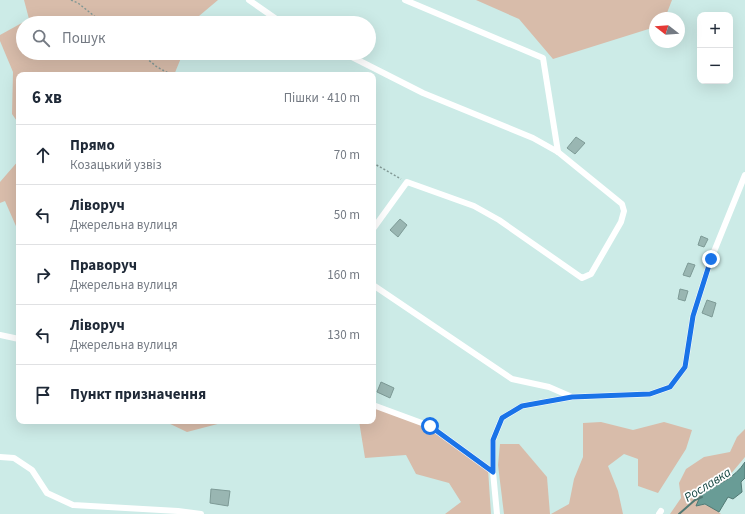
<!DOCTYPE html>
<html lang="uk">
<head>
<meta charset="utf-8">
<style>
	body { margin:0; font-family:"Source Sans 3",sans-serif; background:#f6f6f7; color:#1f2937 }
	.controls { position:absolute; right:12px; top:12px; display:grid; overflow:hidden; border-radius:8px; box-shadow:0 4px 16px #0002 }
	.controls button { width:36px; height:36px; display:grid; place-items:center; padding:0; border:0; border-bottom:1px solid #e0e1e3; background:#fff; color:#1f2937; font:20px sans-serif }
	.compass { position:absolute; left:649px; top:12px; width:36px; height:36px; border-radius:50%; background:#fff; box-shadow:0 4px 16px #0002; rotate:287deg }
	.stop { position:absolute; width:12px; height:12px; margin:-9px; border:3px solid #1a73e8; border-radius:50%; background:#fff }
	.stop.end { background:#1a73e8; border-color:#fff; box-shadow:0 1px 4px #0008 }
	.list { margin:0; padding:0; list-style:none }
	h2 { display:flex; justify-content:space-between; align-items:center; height:52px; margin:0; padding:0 16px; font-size:17px }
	h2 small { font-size:13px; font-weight:400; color:#747a83 }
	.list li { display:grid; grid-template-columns:26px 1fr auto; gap:12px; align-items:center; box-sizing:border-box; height:60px; padding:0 16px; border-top:1px solid #e0e1e3 }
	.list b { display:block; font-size:15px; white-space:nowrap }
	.list p { margin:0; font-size:13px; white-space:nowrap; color:#747a83 }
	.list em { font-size:13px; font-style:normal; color:#747a83 }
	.icon { flex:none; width:22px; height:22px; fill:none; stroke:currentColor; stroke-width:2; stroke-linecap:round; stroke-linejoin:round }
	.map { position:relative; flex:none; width:745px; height:514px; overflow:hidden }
	.search { position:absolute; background:#fff; box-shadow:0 4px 16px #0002; left:16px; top:16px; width:360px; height:44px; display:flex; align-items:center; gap:10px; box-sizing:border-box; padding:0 14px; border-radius:22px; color:#747a83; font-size:15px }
	.panel { position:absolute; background:#fff; box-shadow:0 4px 16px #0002; left:16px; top:72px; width:360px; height:352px; border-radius:8px }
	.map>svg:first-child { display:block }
	.green { fill:#d8bcaa }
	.water { fill:#699c96; stroke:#527974 }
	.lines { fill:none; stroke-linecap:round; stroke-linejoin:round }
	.stream { stroke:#527974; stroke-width:2 }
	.building { fill:#99b6b2; stroke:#7d9a96 }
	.path { stroke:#829895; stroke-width:1.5; stroke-dasharray:2 2; stroke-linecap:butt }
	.minor { stroke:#fff; stroke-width:6 }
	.route { stroke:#1a73e8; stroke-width:5 }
	.labels { text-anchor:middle; stroke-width:3.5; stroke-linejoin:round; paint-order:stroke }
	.water-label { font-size:13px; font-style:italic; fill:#154540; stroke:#fff }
</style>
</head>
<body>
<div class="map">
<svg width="745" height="514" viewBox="0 0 745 514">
	<rect width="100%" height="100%" fill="#ccebe7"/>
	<g class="green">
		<polygon points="24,0 218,0 199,16 197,23 23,23 23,53 183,53 174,75 19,75 19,124 12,114 13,72 0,41 0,35 29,19"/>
		<polygon points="476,0 672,0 665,18 655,18 655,27 553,59 519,19"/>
		<polygon points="19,160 19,233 5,201 0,203 0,182"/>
		<polygon points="373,405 430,426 488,469 491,514 445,514 461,502 449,483 416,474 406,455 365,458 359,421 373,421"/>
		<polygon points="164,421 229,421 187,432"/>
		<polygon points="601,422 633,430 664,422 692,430 686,449 658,493 638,486 638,459 624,454 608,466 618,491 623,514 551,514 569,504 574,479 583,457 583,423"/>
		<path d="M 745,429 L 745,457 L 724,482 L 701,494 L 697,506 C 708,503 713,507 721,514 L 670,514 L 681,498 L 679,483 L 686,469 L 704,457 L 730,452 L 737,437 Z"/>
		<polygon points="500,444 519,444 547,477 550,514 504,514 498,465"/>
	</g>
	<path class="water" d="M 745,462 L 745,478 L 741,482 L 742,492 L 733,499 L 728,497 L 719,512 L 705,504 L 696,506 L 701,494 C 717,485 735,478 745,462 Z"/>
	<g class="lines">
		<polyline class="stream" points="679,514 695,500 702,497"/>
	</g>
	<g class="building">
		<polygon points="576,137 585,143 575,154 567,148"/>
		<polygon points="400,219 407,225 398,237 390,230"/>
		<polygon points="701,236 708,239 704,247 698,245"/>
		<polygon points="688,263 695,265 690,277 683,275"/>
		<polygon points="680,289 688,291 685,301 678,299"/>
		<polygon points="707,300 716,303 712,317 702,313"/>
		<polygon points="381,382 394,388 390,398 377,392"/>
		<polygon points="211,489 230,491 228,506 210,503"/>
	</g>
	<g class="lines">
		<g class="path">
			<polyline points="71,0 78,3 103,23"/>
			<polyline points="140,53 157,67 172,75"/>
			<polyline points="373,163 401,179"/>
		</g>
		<g class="minor">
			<polyline points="249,0 282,23"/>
			<polyline points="405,0 543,58 558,152"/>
			<polyline points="344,53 423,93 533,138 558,152 622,204 624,211 621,222 591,274 582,278 499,220 474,206 407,182 373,229"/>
			<polyline points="373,285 512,379 549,387 572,397"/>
			<polyline points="0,335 19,339"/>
			<polyline points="373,405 430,426 493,472"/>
			<polyline points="0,457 14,458 32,470 47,493 73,505 178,511 201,514"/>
			<polyline points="497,514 493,472 493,440 502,418 522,406 572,397 650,394 670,387 685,367 693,316 711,259 745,175"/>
			<polyline points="659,514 661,511"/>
		</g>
	</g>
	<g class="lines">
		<polyline class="route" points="430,426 493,472 493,440 502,418 522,406 572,397 650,394 670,387 685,367 693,316 711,259"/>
	</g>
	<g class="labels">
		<g class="water-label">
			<text transform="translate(707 484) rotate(-32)" y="5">Рославка</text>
		</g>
	</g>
</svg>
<div class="controls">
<button>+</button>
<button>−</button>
</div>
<svg class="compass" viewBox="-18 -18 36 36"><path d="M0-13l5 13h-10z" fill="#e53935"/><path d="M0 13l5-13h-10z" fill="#747a83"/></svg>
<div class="stop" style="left:430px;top:426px"></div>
<div class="stop end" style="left:711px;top:259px"></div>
<div class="search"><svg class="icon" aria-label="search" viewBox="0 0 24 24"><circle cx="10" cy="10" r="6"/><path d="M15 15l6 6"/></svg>Пошук</div>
<section class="panel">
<h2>6 хв<small>Пішки · 410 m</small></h2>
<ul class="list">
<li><svg class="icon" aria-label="ahead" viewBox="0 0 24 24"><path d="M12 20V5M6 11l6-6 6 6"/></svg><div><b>Прямо</b><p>Козацький узвіз</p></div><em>70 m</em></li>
<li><svg class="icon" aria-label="left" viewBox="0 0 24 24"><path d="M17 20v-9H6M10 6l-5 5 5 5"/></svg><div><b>Ліворуч</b><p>Джерельна вулиця</p></div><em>50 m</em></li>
<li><svg class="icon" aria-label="right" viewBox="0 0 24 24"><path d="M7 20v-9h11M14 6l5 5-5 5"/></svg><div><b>Праворуч</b><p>Джерельна вулиця</p></div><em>160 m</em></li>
<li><svg class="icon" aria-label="left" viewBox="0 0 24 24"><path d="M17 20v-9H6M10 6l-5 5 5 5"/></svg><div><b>Ліворуч</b><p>Джерельна вулиця</p></div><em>130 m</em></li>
<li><svg class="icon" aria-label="arrive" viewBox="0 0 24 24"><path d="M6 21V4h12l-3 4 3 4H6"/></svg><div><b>Пункт призначення</b></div></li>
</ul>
</section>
</div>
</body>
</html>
